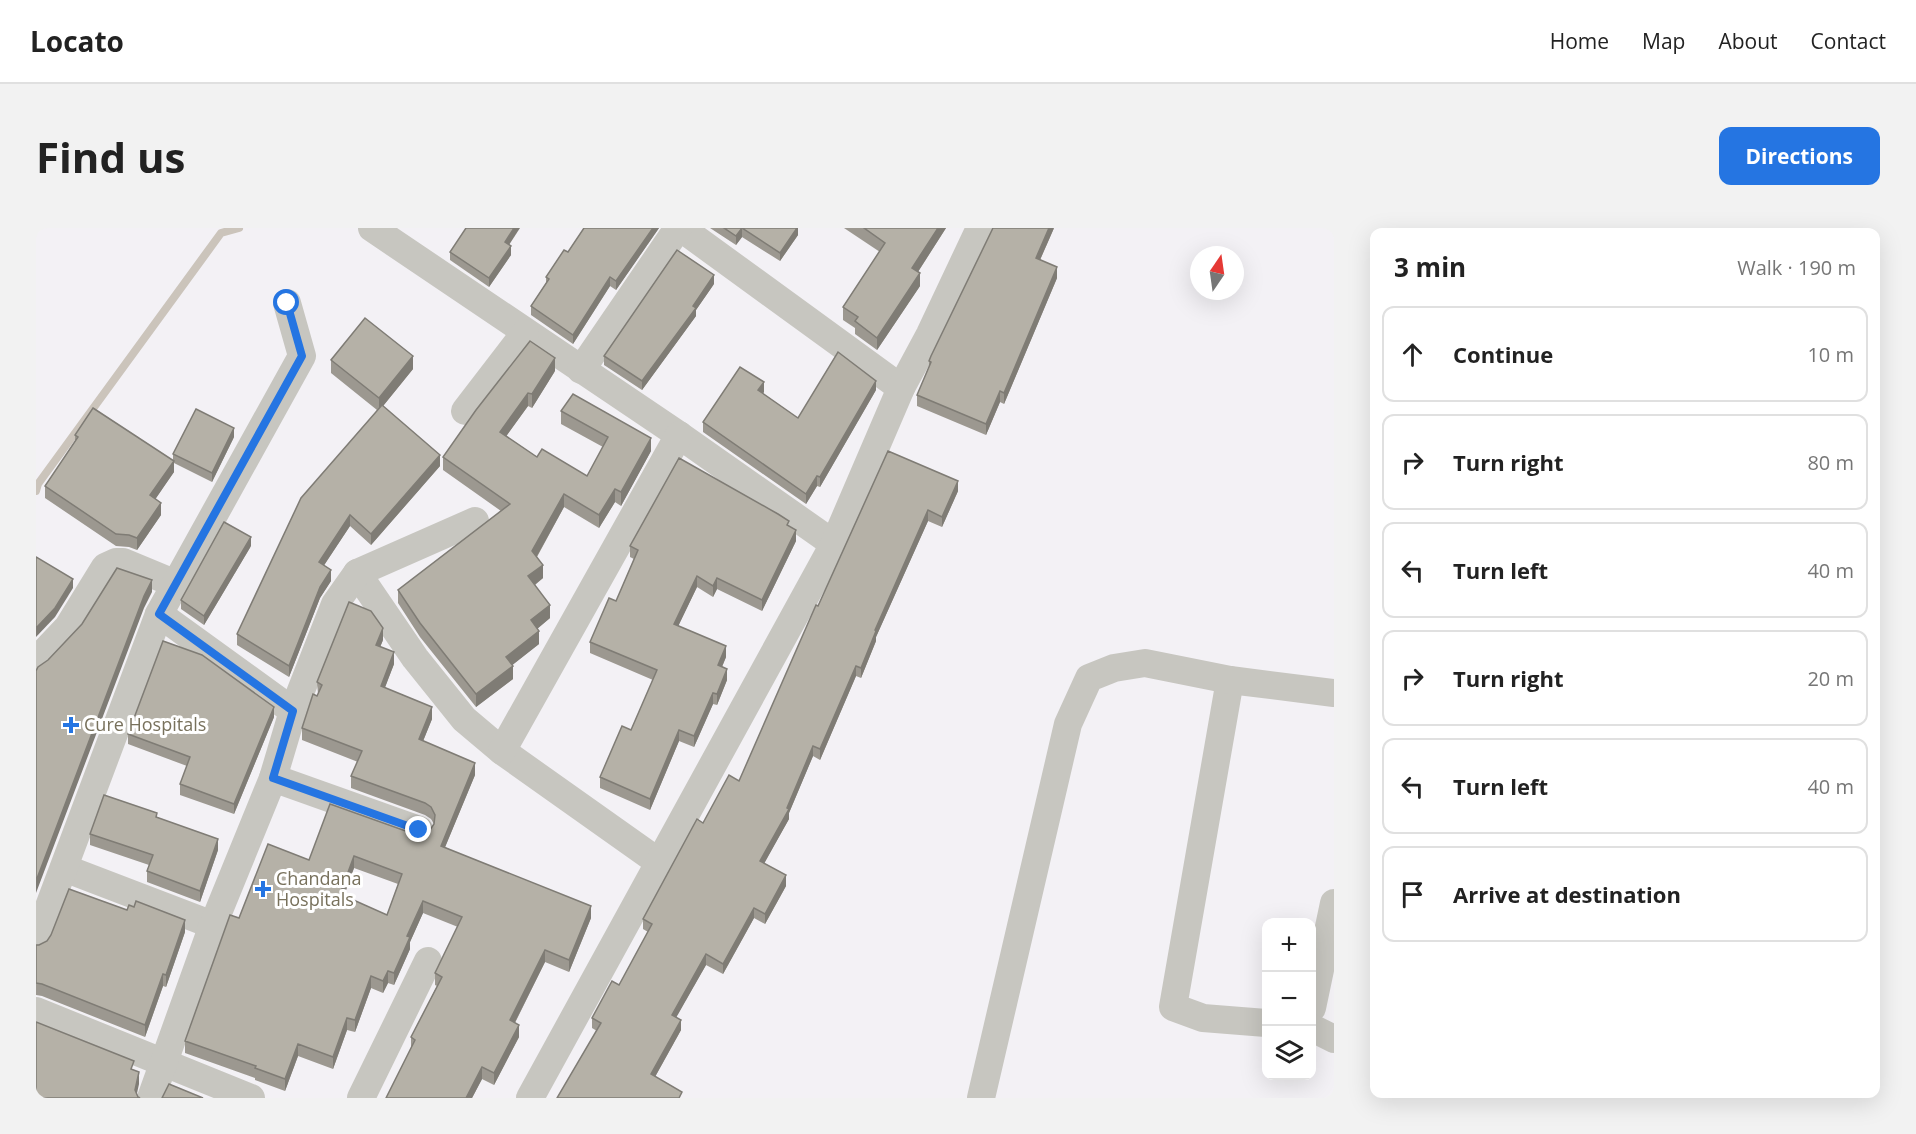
<!DOCTYPE html>
<html lang="en">
<head>
<meta charset="utf-8">
<style>
	body { margin:0; font-family:"Open Sans",sans-serif; background:#f2f2f2; color:#222 }
	.controls { position:absolute; right:18px; bottom:18px; display:grid; overflow:hidden; border-radius:12px; box-shadow:0 6px 24px #0002 }
	.controls button { width:54px; height:54px; display:grid; place-items:center; padding:0; border:0; border-bottom:2px solid #e0e0e0; background:#fff; color:#222; font:30px sans-serif }
	.compass { position:absolute; left:1154px; top:18px; width:54px; height:54px; border-radius:50%; background:#fff; box-shadow:0 6px 24px #0002; rotate:13deg }
	.stop { position:absolute; width:18px; height:18px; margin:-14px; border:4px solid #2575e2; border-radius:50%; background:#fff }
	.stop.end { background:#2575e2; border-color:#fff; box-shadow:0 2px 6px #0008 }
	.list { margin:0; padding:0; list-style:none }
	h2 { display:flex; justify-content:space-between; align-items:center; height:78px; margin:0; padding:0 24px; font-size:26px }
	h2 small { font-size:20px; font-weight:400; color:#767676 }
	.list li { display:grid; grid-template-columns:39px 1fr auto; gap:18px; align-items:center; box-sizing:border-box; height:96px; margin:0 12px 12px; padding:0 12px; border:2px solid #e0e0e0; border-radius:12px }
	.list b { display:block; font-size:22px; white-space:nowrap }
	.list em { font-size:20px; font-style:normal; color:#767676 }
	.icon { flex:none; width:33px; height:33px; fill:none; stroke:currentColor; stroke-width:2; stroke-linecap:round; stroke-linejoin:round }
	.map { position:relative; flex:none; width:1298px; height:870px; overflow:hidden; border-radius:12px }
	header { display:flex; align-items:center; gap:36px; box-sizing:border-box; height:84px; padding:0 30px; background:#fff; border-bottom:2px solid #e0e0e0 }
	header strong { font-size:28px }
	nav { display:flex; gap:33px; margin-inline-start:auto; font-size:21px }
	.intro { display:flex; align-items:center; justify-content:space-between; box-sizing:border-box; height:144px; padding:0 36px }
	h1 { margin:0; font-size:42px }
	.button { padding:15px 27px; border-radius:12px; background:#2575e2; color:#fff; font-size:21px; font-weight:700 }
	main { display:flex; gap:36px; padding:0 36px }
	aside { flex:1; background:#fff; border-radius:12px; box-shadow:0 6px 24px #0002 }
	.map>svg:first-child { display:block }
	.lines { fill:none; stroke-linecap:round; stroke-linejoin:round }
	.stream { stroke:#cbc4bb; stroke-width:8 }
	.minor { stroke:#c7c6c0; stroke-width:28 }
	.wall { fill:#9c9890; fill-rule:evenodd }
	.shaded-wall { fill:#7f7c75 }
	.building { fill:#b5b1a7; stroke:#7f7c75; stroke-width:1.5; fill-rule:evenodd }
	.route { stroke:#2575e2; stroke-width:8 }
	.poi-dot { fill:#2575e2; stroke:#fff; stroke-width:2 }
	.labels { text-anchor:middle; stroke-width:6; stroke-linejoin:round; paint-order:stroke }
	.poi-label { font-size:18px; fill:#78715c; stroke:#fff; text-anchor:start }
</style>
</head>
<body>
<header>
<strong>Locato</strong>
<nav><a>Home</a><a>Map</a><a>About</a><a>Contact</a></nav>
</header>
<div class="intro"><h1>Find us</h1><a class="button">Directions</a></div>
<main>
<div class="map">
<svg width="1298" height="870" viewBox="0 0 1298 870">
	<rect width="100%" height="100%" fill="#f3f1f5"/>
	<g class="lines">
		<polyline class="stream" points="0,263 2,256 185,5 203,0"/>
		<g class="minor">
			<polyline points="336,0 643,207 798,316"/>
			<polyline points="645,0 865,160"/>
			<polyline points="545,142 642,0"/>
			<polyline points="429,183 489,105"/>
			<polyline points="321,345 379,430 428,491 466,523 624,635"/>
			<polyline points="123,386 257,483"/>
			<polyline points="0,433 32,399 69,339 80,334 87,334 140,356"/>
			<polyline points="1194,452 1137,779 1167,790 1230,795"/>
			<polyline points="466,523 643,207"/>
			<polyline points="237,550 383,602"/>
			<polyline points="28,640 177,697"/>
			<polyline points="0,713 123,386 266,128 251,75"/>
			<polyline points="1276,780 1298,675"/>
			<polyline points="0,783 215,870"/>
			<polyline points="1276,800 1298,811"/>
			<polyline points="115,870 177,697 237,550 257,483 299,376 321,345 439,293"/>
			<polyline points="325,870 392,733"/>
			<polyline points="494,870 798,316 865,160 894,106 944,0"/>
			<polyline points="945,870 1032,496 1053,450 1078,440 1109,435 1194,452 1298,465"/>
		</g>
	</g>
	<g class="wall">
		<polygon points="548,0 623,0 580,62 574,58 537,116 495,87 495,78 510,55 510,49 532,24"/>
		<polygon points="674,0 762,0 762,7 744,33 706,9 700,17"/>
		<polygon points="808,0 910,0 882,44 884,58 841,122 819,106 819,100 807,92 807,79 844,24"/>
		<polygon points="1018,0 1004,32 1021,50 968,176 964,174 950,207 881,178 881,167 893,140 893,133"/>
		<polygon points="414,24 475,27 453,59 414,32"/>
		<polygon points="678,56 660,82 660,88 606,162 568,137 568,128"/>
		<polygon points="295,132 377,141 347,178 404,238 335,317 314,298 288,337 295,353 284,370 253,449 201,417 201,406 341,182 295,145"/>
		<polygon points="519,143 496,180 492,178 470,208 501,229 551,248 567,219 525,196 525,183 615,223 585,278 579,274 563,300 528,279 501,329 507,350 499,357 514,390 501,401 503,416 476,437 477,451 440,479 384,409 362,375 362,362 465,283 407,242 407,229"/>
		<polygon points="840,162 784,259 781,258 770,276 667,204 667,194 728,164 727,166 762,190"/>
		<polygon points="39,207 137,233 137,226 198,209 176,254 138,235 138,244 119,271 125,287 101,322 93,319 80,318 9,270 9,258 39,215"/>
		<polygon points="852,223 922,263 906,299 892,293 840,409 840,413 825,450 820,448 784,532 777,528 753,585 753,591 728,635 750,658 729,696 718,690 687,746 670,737 640,789 645,802 619,849 646,870 561,803 556,800 556,790 583,757 612,704 607,701 607,691 667,595 703,553 782,378"/>
		<polygon points="753,298 760,313 726,383 681,361 677,369 661,359 642,398 690,429 686,439 691,452 681,477 677,476 658,519 643,513 614,582 564,560 564,549 595,502 617,452 554,425 554,414 580,373 598,331 594,329 594,318"/>
		<polygon points="215,318 168,397 145,381 145,372"/>
		<path d="M 347,412 L 344,419 L 358,436 L 349,459 L 396,491 L 387,513 L 439,547 L 409,619 L 555,690 L 533,744 L 509,734 L 479,795 L 483,809 L 458,857 L 446,851 L 436,870 L 350,870 L 375,821 L 375,809 L 401,758 L 399,757 L 399,745 L 422,699 L 387,685 L 374,714 L 374,721 L 358,757 L 352,755 L 347,765 L 335,760 L 319,804 L 311,802 L 297,841 L 262,828 L 249,863 L 219,852 L 219,850 L 149,825 L 149,813 L 203,690 L 273,632 L 378,606 L 387,606 L 394,602 L 398,596 L 395,591 L 389,587 L 315,560 L 315,548 L 322,534 L 266,512 L 266,500 L 282,466 L 281,454 ZM 318,640 L 362,656 L 351,687 L 308,668 Z"/>
		<polygon points="238,489 198,586 144,567 144,556 151,538 92,516 92,506"/>
		<polygon points="121,589 182,622 164,674 111,654 111,643 113,637 54,617 54,606"/>
		<polygon points="149,704 130,759 127,758 109,809 6,768 0,767 0,717"/>
	</g>
	<g class="shaded-wall">
		<polygon points="478,0 484,0 469,23 469,14"/>
		<polygon points="617,0 623,0 580,62 580,53"/>
		<polygon points="706,0 706,9 700,17 700,8"/>
		<polygon points="761,0 762,0 762,7 744,33 744,25"/>
		<polygon points="902,0 910,0 876,53 876,40"/>
		<polygon points="1013,0 1018,0 1000,41 1000,30"/>
		<polygon points="475,18 475,27 453,59 453,50"/>
		<polygon points="1021,39 1021,50 968,176 968,165"/>
		<polygon points="884,45 884,58 841,122 841,110"/>
		<polygon points="678,47 678,56 660,82 660,88 606,162 606,153"/>
		<polygon points="574,49 574,58 537,116 537,107"/>
		<polygon points="377,128 377,141 343,183 343,170"/>
		<polygon points="519,130 519,143 496,180 496,166"/>
		<polygon points="840,153 840,162 784,259 784,249"/>
		<polygon points="728,154 728,164 722,172 722,162"/>
		<polygon points="964,163 964,174 950,207 950,196"/>
		<polygon points="492,165 492,178 464,217 464,204"/>
		<polygon points="198,200 198,209 176,254 176,245"/>
		<polygon points="615,210 615,223 585,278 585,264"/>
		<polygon points="404,227 404,238 335,317 335,306"/>
		<polygon points="138,233 138,244 114,279 114,267"/>
		<polygon points="781,248 781,258 770,276 770,266"/>
		<polygon points="922,253 922,263 906,299 906,289"/>
		<polygon points="579,261 579,274 563,300 563,287"/>
		<polygon points="528,266 528,279 496,337 496,323"/>
		<polygon points="125,275 125,287 101,322 101,310"/>
		<polygon points="892,282 892,293 840,409 840,413 825,450 825,440 839,402"/>
		<polygon points="314,287 314,298 283,345 283,334"/>
		<polygon points="760,302 760,313 726,383 726,372"/>
		<polygon points="215,309 215,318 168,397 168,388"/>
		<polygon points="507,337 507,350 492,362 492,348"/>
		<polygon points="295,342 295,353 284,370 253,449 253,438 284,359"/>
		<polygon points="661,348 661,359 638,407 638,396"/>
		<polygon points="681,350 681,361 677,369 677,358"/>
		<polygon points="37,351 37,360 19,389 0,409 0,400"/>
		<polygon points="116,352 116,364 108,380 0,665 0,653 21,595 108,368"/>
		<polygon points="514,377 514,390 495,406 495,392"/>
		<polygon points="347,400 347,412 340,429 340,417"/>
		<polygon points="503,403 503,416 470,442 470,429"/>
		<polygon points="690,418 690,429 682,448 682,437"/>
		<polygon points="358,424 358,436 345,470 345,458"/>
		<polygon points="477,438 477,451 440,479 440,466"/>
		<polygon points="820,438 820,448 784,532 784,521"/>
		<polygon points="691,441 691,452 681,477 681,466"/>
		<polygon points="677,465 677,476 658,519 658,508"/>
		<polygon points="238,479 238,489 198,586 198,576"/>
		<polygon points="396,479 396,491 383,523 383,511"/>
		<polygon points="643,502 643,513 614,582 614,571"/>
		<polygon points="777,518 777,528 753,585 753,591 724,643 724,633 751,580"/>
		<polygon points="439,535 439,547 405,629 405,618"/>
		<polygon points="182,611 182,622 164,674 164,663"/>
		<polygon points="318,628 318,640 304,678 304,666"/>
		<polygon points="750,647 750,658 729,696 729,686"/>
		<polygon points="387,673 387,685 374,714 374,721 358,757 358,745 371,708"/>
		<polygon points="555,678 555,690 533,744 533,732"/>
		<polygon points="718,680 718,690 687,746 687,736"/>
		<polygon points="149,692 149,704 130,759 130,747"/>
		<polygon points="509,722 509,734 474,804 474,792"/>
		<polygon points="670,726 670,737 636,797 636,787"/>
		<polygon points="352,743 352,755 347,765 347,753"/>
		<polygon points="127,746 127,758 109,809 109,797"/>
		<polygon points="335,748 335,760 319,804 319,792"/>
		<polygon points="311,790 311,802 297,841 297,829"/>
		<polygon points="645,792 645,802 615,856 615,846"/>
		<polygon points="483,797 483,809 458,857 458,845"/>
		<polygon points="262,816 262,828 249,863 249,851"/>
		<polygon points="446,839 446,851 436,870 430,870"/>
		<polygon points="103,844 103,856 100,870 99,862"/>
	</g>
	<g class="building">
		<polygon points="430,0 478,0 469,14 475,18 453,50 414,24"/>
		<polygon points="548,0 617,0 580,53 574,49 537,107 495,78 513,51 510,49 528,22 532,24"/>
		<polygon points="688,0 706,0 700,8"/>
		<polygon points="706,0 761,0 744,25"/>
		<polygon points="828,0 902,0 876,40 884,45 841,110 819,93 822,89 807,79 849,15"/>
		<polygon points="957,0 1013,0 1000,30 1021,39 968,165 964,163 950,196 881,167 895,134 893,133 895,128"/>
		<polygon points="641,22 678,47 657,78 660,80 606,153 568,128"/>
		<polygon points="329,90 377,128 343,170 295,132"/>
		<polygon points="494,113 519,130 496,166 492,165 464,204 501,229 506,221 551,248 572,209 525,183 537,166 615,210 585,264 579,261 563,287 528,266 496,323 507,337 492,348 514,377 495,392 503,403 470,429 477,438 440,466 384,395 362,362 474,276 407,229 440,182"/>
		<polygon points="802,124 840,153 784,249 781,248 770,266 667,194 704,139 728,154 722,162 762,190"/>
		<polygon points="346,177 404,227 335,306 314,287 283,334 295,342 284,359 253,438 201,406 265,270"/>
		<polygon points="57,180 138,233 114,267 125,275 101,310 93,307 80,306 9,258 42,209 39,207"/>
		<polygon points="160,181 198,200 176,245 137,226"/>
		<polygon points="852,223 922,253 906,289 892,282 839,402 840,403 825,440 820,438 784,521 777,518 751,580 753,581 724,633 750,647 729,686 718,680 687,736 670,726 636,787 645,792 615,846 646,864 643,870 521,870 565,795 556,790 576,753 583,757 616,696 607,691 661,591 667,595 693,547 703,553 780,377 782,378"/>
		<polygon points="643,230 742,286 753,293 751,297 760,302 726,372 681,350 677,358 661,348 638,396 690,418 682,437 691,441 681,466 677,465 658,508 643,502 614,571 564,549 586,498 595,502 621,442 554,414 573,370 580,373 602,322 594,318"/>
		<polygon points="188,294 215,309 168,388 145,372"/>
		<polygon points="0,329 37,351 19,380 0,400"/>
		<polygon points="81,340 116,352 108,368 0,653 0,443 2,439 12,432 46,396"/>
		<path d="M 313,374 L 335,383 L 347,400 L 340,417 L 358,424 L 345,458 L 396,479 L 383,511 L 439,535 L 405,618 L 555,678 L 533,732 L 509,722 L 474,792 L 483,797 L 458,845 L 446,839 L 430,870 L 350,870 L 379,812 L 375,809 L 406,749 L 399,745 L 426,689 L 387,673 L 371,708 L 374,709 L 358,745 L 352,743 L 347,753 L 335,748 L 319,792 L 311,790 L 297,829 L 262,816 L 249,851 L 219,840 L 220,838 L 149,813 L 194,687 L 203,690 L 232,616 L 273,632 L 294,576 L 378,606 L 387,606 L 394,602 L 398,596 L 399,587 L 395,579 L 389,575 L 315,548 L 326,523 L 266,500 L 277,466 L 281,468 L 286,457 L 281,454 ZM 318,628 L 366,646 L 351,687 L 304,666 Z"/>
		<polygon points="127,413 166,427 238,479 198,576 144,556 154,529 92,506"/>
		<polygon points="68,567 121,585 120,589 182,611 164,663 111,643 117,627 54,606"/>
		<polygon points="33,661 91,682 93,677 98,679 100,673 149,692 130,747 127,746 109,797 6,756 0,755 0,717 3,717 11,713 15,707"/>
		<polygon points="0,794 98,833 95,841 103,844 99,862 102,869 104,870 0,870"/>
		<polygon points="133,856 167,870 126,870"/>
	</g>
	<g class="lines">
		<polyline class="route" points="251,75 266,128 123,386 257,483 237,550 383,602"/>
	</g>
	<g class="poi-dot">
		<path d="M32 488h6v6h6v6h-6v6h-6v-6h-6v-6h6z"/>
		<path d="M224 652h6v6h6v6h-6v6h-6v-6h-6v-6h6z"/>
	</g>
	<g class="labels">
		<g class="poi-label">
			<text x="48" y="503">Cure Hospitals</text>
			<text x="240" y="657">Chandana<tspan x="240" dy="21">Hospitals</tspan></text>
		</g>
	</g>
</svg>
<div class="controls">
<button>+</button>
<button>−</button>
<button><svg class="icon" aria-label="layers" viewBox="0 0 24 24"><path d="M12 4l9 5-9 5-9-5zM3 14l9 5 9-5"/></svg></button>
</div>
<svg class="compass" viewBox="-18 -18 36 36"><path d="M0-13l5 13h-10z" fill="#e53935"/><path d="M0 13l5-13h-10z" fill="#767676"/></svg>
<div class="stop" style="left:251px;top:75px"></div>
<div class="stop end" style="left:383px;top:602px"></div>
</div>
<aside>
<h2>3 min<small>Walk · 190 m</small></h2>
<ul class="list">
<li><svg class="icon" aria-label="ahead" viewBox="0 0 24 24"><path d="M12 20V5M6 11l6-6 6 6"/></svg><div><b>Continue</b></div><em>10 m</em></li>
<li><svg class="icon" aria-label="right" viewBox="0 0 24 24"><path d="M7 20v-9h11M14 6l5 5-5 5"/></svg><div><b>Turn right</b></div><em>80 m</em></li>
<li><svg class="icon" aria-label="left" viewBox="0 0 24 24"><path d="M17 20v-9H6M10 6l-5 5 5 5"/></svg><div><b>Turn left</b></div><em>40 m</em></li>
<li><svg class="icon" aria-label="right" viewBox="0 0 24 24"><path d="M7 20v-9h11M14 6l5 5-5 5"/></svg><div><b>Turn right</b></div><em>20 m</em></li>
<li><svg class="icon" aria-label="left" viewBox="0 0 24 24"><path d="M17 20v-9H6M10 6l-5 5 5 5"/></svg><div><b>Turn left</b></div><em>40 m</em></li>
<li><svg class="icon" aria-label="arrive" viewBox="0 0 24 24"><path d="M6 21V4h12l-3 4 3 4H6"/></svg><div><b>Arrive at destination</b></div></li>
</ul>
</aside>
</main>
</body>
</html>
